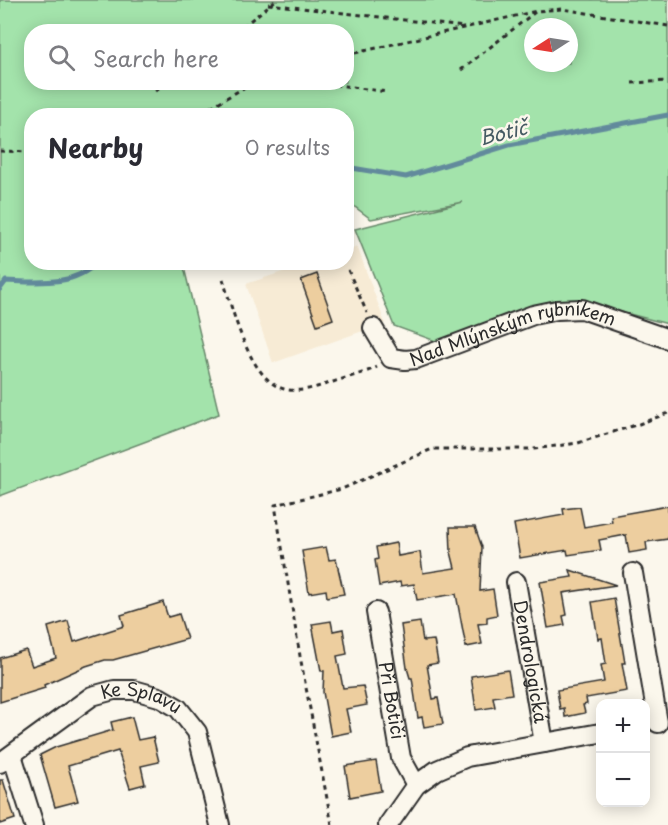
<!DOCTYPE html>
<html lang="en">
<head>
<meta charset="utf-8">
<style>
	body { margin:0; font-family:"Playpen Sans",sans-serif; background:#f2f2f3; color:#2b2b33 }
	.controls { position:absolute; right:18px; bottom:18px; display:grid; overflow:hidden; border-radius:12px; box-shadow:0 3px 15px #0003 }
	.controls button { width:54px; height:54px; display:grid; place-items:center; padding:0; border:0; border-bottom:2px solid #e1e1e2; background:#fff; color:#2b2b33; font:30px sans-serif }
	.compass { position:absolute; left:524px; top:18px; width:54px; height:54px; border-radius:50%; background:#fff; box-shadow:0 3px 15px #0003; rotate:258deg }
	.list { margin:0; padding:0; list-style:none }
	h2 { display:flex; justify-content:space-between; align-items:center; height:78px; margin:0; padding:0 24px; font-size:26px }
	h2 small { font-size:20px; font-weight:400; color:#7c7c81 }
	.icon { flex:none; width:33px; height:33px; fill:none; stroke:currentColor; stroke-width:2; stroke-linecap:round; stroke-linejoin:round }
	.map { position:relative; flex:none; width:668px; height:825px; overflow:hidden }
	.search { position:absolute; background:#fff; box-shadow:0 3px 15px #0003; left:24px; top:24px; width:330px; height:66px; display:flex; align-items:center; gap:15px; box-sizing:border-box; padding:0 21px; border-radius:24px; color:#7c7c81; font-size:22px }
	.panel { position:absolute; background:#fff; box-shadow:0 3px 15px #0003; left:24px; top:108px; width:330px; height:162px; border-radius:24px }
	.map>svg:first-child { display:block }
	.built { fill:#f7ebd5 }
	.green { fill:#a3e3ab; stroke:#67876b; stroke-width:1.5; fill-rule:evenodd }
	.lines { fill:none; stroke-linecap:round; stroke-linejoin:round }
	.stream { stroke:#628a9c; stroke-width:5 }
	.building { fill:#edce9f; stroke:#2b2b2b; stroke-width:1.5 }
	.minor-casing { stroke:#2b2b2b; stroke-width:22 }
	.path { stroke:#2b2b2b; stroke-width:3; stroke-dasharray:4.5 4.5; stroke-linecap:butt }
	.minor { stroke:#fbf7ec; stroke-width:18 }
	.labels { text-anchor:middle; stroke-width:5; stroke-linejoin:round; paint-order:stroke }
	.street-label { font-size:18px; fill:#2b2b2b; stroke:#fbf7ec }
	.water-label { font-size:20px; font-style:italic; fill:#465b63; stroke:#fbf7ec }
</style>
</head>
<body>
<div class="map">
<svg width="668" height="825" viewBox="0 0 668 825">
	<rect width="100%" height="100%" fill="#fbf7ec"/>
	<filter id="ink" filterUnits="userSpaceOnUse"><feTurbulence type="fractalNoise" baseFrequency=".0167" numOctaves="2"/><feDisplacementMap in="SourceGraphic" scale="12" xChannelSelector="R" yChannelSelector="G"/><feConvolveMatrix kernelMatrix="1 2 1 2 8 2 1 2 1" color-interpolation-filters="sRGB"/></filter>
	<g filter="url(#ink)">
		<polygon class="built" points="357,246 385,323 273,363 246,284 309,263 346,262 347,250"/>
		<path class="green" d="M 0,0 L 668,0 L 668,324 L 575,300 L 518,311 L 441,343 L 394,326 L 355,229 L 463,202 L 371,219 L 347,201 L 346,116 L 32,116 L 32,262 L 183,263 L 219,414 L 0,496 ZM 533,27 L 569,27 L 569,63 L 533,63 ZM 32,32 L 346,32 L 346,82 L 32,82 Z"/>
		<g class="lines">
			<g class="stream">
				<polyline points="346,167 406,177 509,145 668,115"/>
				<path d="M 0,289 L 6,281 C 36,282 74,287 97,262"/>
			</g>
		</g>
		<g class="building">
			<polygon points="317,274 333,319 317,325 301,280"/>
			<polygon points="668,506 668,539 646,542 647,550 629,553 626,535 599,540 601,550 568,555 567,550 520,558 514,524 564,515 563,509 580,507 584,527 612,522 611,516"/>
			<polygon points="450,527 475,527 482,547 480,591 493,589 497,615 487,617 487,623 478,624 482,644 466,647 456,594 417,600 414,584 401,586 400,582 379,586 375,560 378,559 376,547 396,543 398,556 420,552 423,573 455,568 451,552"/>
			<polygon points="326,547 329,560 336,559 344,594 327,597 326,590 309,593 302,551"/>
			<polygon points="570,570 616,585 563,593 567,615 563,616 565,625 548,628 540,582 572,577"/>
			<polygon points="614,598 625,663 622,663 627,691 586,698 587,704 583,705 585,713 565,717 564,708 560,709 557,690 604,682 601,665 606,664 602,638 598,639 592,602"/>
			<polygon points="163,602 168,617 179,614 187,639 113,660 105,660 86,666 44,685 45,688 0,702 0,658 26,650 32,666 56,658 48,627 68,621 74,642 124,626 121,615"/>
			<polygon points="331,621 333,631 343,629 347,654 337,656 343,688 363,686 367,705 346,709 351,732 331,736 323,692 324,671 321,671 312,624"/>
			<polygon points="420,622 423,641 434,640 438,663 427,665 433,699 438,698 443,724 424,727 422,717 418,718 412,678 410,678 407,668 401,625"/>
			<polygon points="508,670 512,694 493,697 495,707 476,710 471,676"/>
			<polygon points="132,717 138,740 153,737 159,762 141,766 145,784 130,788 118,751 68,766 78,801 55,807 40,755 56,747 113,730 111,722"/>
			<polygon points="376,761 381,791 350,797 345,766"/>
			<polygon points="0,780 3,780 15,819 0,824"/>
		</g>
		<g class="lines">
			<defs>
				<g id="minor">
					<path id="s1" d="M 373,328 L 391,358 L 405,360 L 416,359 L 533,315 L 557,310 L 582,309 L 668,339"/>
					<polyline points="633,573 658,723"/>
					<path id="s2" d="M 516,582 L 544,743"/>
					<path id="s3" d="M 376,612 L 401,758 L 416,785"/>
					<polyline points="12,755 34,825"/>
					<path id="s4" d="M 0,763 L 92,696 L 114,690 L 134,690 L 159,697 L 178,708 L 197,732 L 220,825"/>
					<polyline points="388,825 416,785 437,770 467,757 600,733"/>
				</g>
			</defs>
			<use href="#minor" class="minor-casing"/>
			<g class="path">
				<polyline points="268,4 464,27"/>
				<polyline points="236,32 276,0"/>
				<polyline points="346,55 537,11 562,9 668,26"/>
				<polyline points="461,70 535,12"/>
				<polyline points="317,82 387,92"/>
				<polyline points="632,83 668,81"/>
				<polyline points="155,91 167,82"/>
				<polyline points="195,116 254,82"/>
				<polyline points="0,151 32,152"/>
				<polyline points="348,270 367,313"/>
				<path d="M 223,279 C 232,308 249,380 284,389 C 300,393 318,387 333,382 C 347,377 363,374 377,367"/>
				<polyline points="332,825 300,656 275,505 342,489 432,449 534,449 578,443 639,424 668,413"/>
			</g>
			<use href="#minor" class="minor"/>
		</g>
	</g>
	<g class="labels">
		<g class="street-label">
			<text dy="6" stroke="none"><textPath href="#s1" startOffset="162">Nad Mlýnským rybníkem</textPath></text>
			<text dy="6" stroke="none"><textPath href="#s2" startOffset="81">Dendrologická</textPath></text>
			<text dy="6" stroke="none"><textPath href="#s3" startOffset="90">Při Botiči</textPath></text>
			<text dy="6" stroke="none"><textPath href="#s4" startOffset="165">Ke Splavu</textPath></text>
		</g>
		<g class="water-label">
			<text transform="translate(503 133) rotate(-14)" y="7">Botič</text>
		</g>
	</g>
</svg>
<div class="controls">
<button>+</button>
<button>−</button>
</div>
<svg class="compass" viewBox="-18 -18 36 36"><path d="M0-13l5 13h-10z" fill="#e53935"/><path d="M0 13l5-13h-10z" fill="#7c7c81"/></svg>
<div class="search"><svg class="icon" aria-label="search" viewBox="0 0 24 24"><circle cx="10" cy="10" r="6"/><path d="M15 15l6 6"/></svg>Search here</div>
<section class="panel">
<h2>Nearby<small>0 results</small></h2>
<ul class="list">
</ul>
</section>
</div>
</body>
</html>
